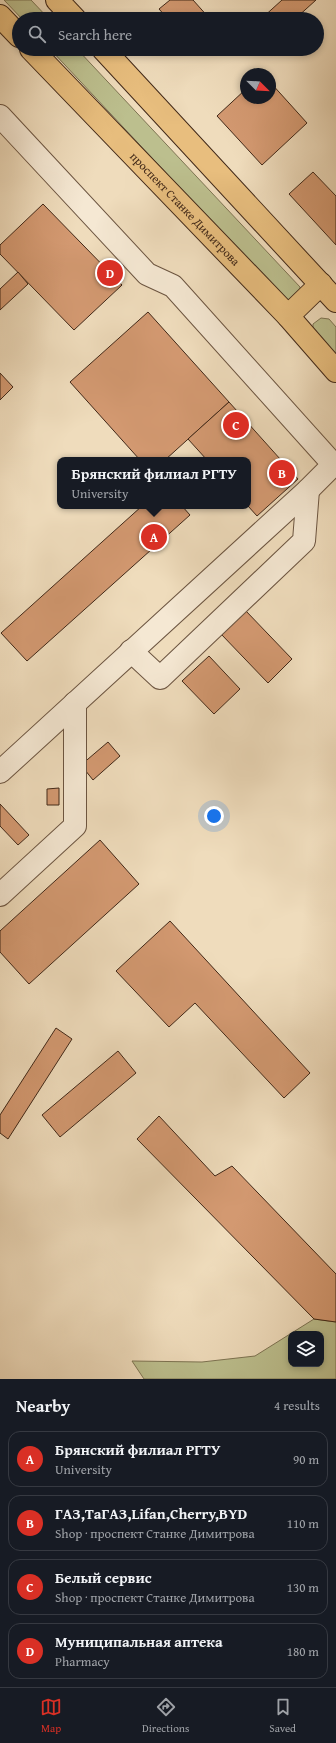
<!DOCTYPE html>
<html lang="en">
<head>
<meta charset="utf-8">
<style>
	body { margin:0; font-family:"Gentium Book Plus",serif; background:#242831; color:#f1f3f6 }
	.controls { position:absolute; right:12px; bottom:12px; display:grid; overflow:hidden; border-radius:8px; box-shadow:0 2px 6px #0003 }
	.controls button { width:36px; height:36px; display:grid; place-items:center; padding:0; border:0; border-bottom:1px solid #363941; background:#171b24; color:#f1f3f6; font:20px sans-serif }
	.compass { position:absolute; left:240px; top:68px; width:36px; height:36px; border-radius:50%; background:#171b24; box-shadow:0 2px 6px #0003; rotate:114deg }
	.you { position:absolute; left:214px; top:816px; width:14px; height:14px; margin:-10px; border:3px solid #fff; border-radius:50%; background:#1a73e8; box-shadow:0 0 0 6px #1a73e833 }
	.badge { display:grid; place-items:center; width:26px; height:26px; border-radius:50%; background:#d93025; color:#fff; font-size:13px; font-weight:700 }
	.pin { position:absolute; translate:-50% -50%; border:2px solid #fff; box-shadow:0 1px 4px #0006 }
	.popup { position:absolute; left:57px; top:457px; width:194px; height:52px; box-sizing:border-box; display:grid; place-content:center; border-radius:8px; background:#171b24; filter:drop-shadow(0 1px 3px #0005); font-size:13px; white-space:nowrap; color:#9ea1a6 }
	.popup b { font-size:15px; color:#f1f3f6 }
	.popup::after { content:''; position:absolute; left:50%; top:100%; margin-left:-8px; border:8px solid transparent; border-top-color:#171b24 }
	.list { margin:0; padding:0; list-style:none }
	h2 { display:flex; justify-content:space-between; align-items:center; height:52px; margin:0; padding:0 16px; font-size:17px }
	h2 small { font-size:13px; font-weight:400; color:#9ea1a6 }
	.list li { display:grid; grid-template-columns:26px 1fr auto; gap:12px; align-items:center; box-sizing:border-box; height:56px; margin:0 8px 8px; padding:0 8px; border:1px solid #363941; border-radius:12px }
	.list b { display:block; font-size:15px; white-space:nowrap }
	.list p { margin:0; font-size:13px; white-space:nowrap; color:#9ea1a6 }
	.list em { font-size:13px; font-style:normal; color:#9ea1a6 }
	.icon { flex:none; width:22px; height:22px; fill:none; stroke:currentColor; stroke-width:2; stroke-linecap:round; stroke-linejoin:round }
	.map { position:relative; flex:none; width:336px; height:1379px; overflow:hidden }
	.search { position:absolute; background:#171b24; box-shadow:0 2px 6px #0003; left:12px; right:12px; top:12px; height:44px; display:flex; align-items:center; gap:10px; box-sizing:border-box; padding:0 14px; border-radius:22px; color:#9ea1a6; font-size:15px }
	.sheet { height:308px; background:#171b24 }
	nav { display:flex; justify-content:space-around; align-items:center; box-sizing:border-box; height:56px; border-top:1px solid #363941; background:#171b24; font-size:11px; color:#9ea1a6 }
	nav a { display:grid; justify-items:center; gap:2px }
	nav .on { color:#d93025 }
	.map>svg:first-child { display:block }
	.green { fill:#bcbf8e; stroke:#7e7453; fill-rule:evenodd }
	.building { fill:#d39971; stroke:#412818 }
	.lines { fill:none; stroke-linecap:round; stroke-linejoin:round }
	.minor-casing { stroke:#6c5541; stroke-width:24 }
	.major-casing { stroke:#412818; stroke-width:24 }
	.minor { stroke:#f5e8d3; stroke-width:22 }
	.major { stroke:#e8be7e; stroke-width:22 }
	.labels { text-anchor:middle; stroke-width:3; stroke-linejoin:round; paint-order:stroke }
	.street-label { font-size:12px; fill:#412818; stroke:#f5e8d3 }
</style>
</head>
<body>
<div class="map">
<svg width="336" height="1379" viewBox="0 0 336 1379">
	<rect width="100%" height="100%" fill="#efdcbc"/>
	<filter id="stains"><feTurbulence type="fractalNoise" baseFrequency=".005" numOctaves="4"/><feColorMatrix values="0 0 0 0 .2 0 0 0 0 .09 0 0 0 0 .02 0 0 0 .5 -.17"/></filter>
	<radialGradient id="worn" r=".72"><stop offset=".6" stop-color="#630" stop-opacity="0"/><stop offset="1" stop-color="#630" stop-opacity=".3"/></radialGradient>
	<g class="green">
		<polygon points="4,0 31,0 49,19 22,19"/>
		<polygon points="50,49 77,49 300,287 301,296 286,301"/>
		<polygon points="321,318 329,319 336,327 336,355 313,331 313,324"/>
		<path d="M 314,1319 L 336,1322 L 336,1379 L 144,1379 L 132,1361 L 202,1362 L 255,1356 ZM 291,1334 L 321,1334 L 321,1364 L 291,1364 Z"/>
	</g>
	<g class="building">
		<polygon points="170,0 193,0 210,19 168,19 159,9"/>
		<polygon points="282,0 316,0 295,19 261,19"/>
		<polygon points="270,82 307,123 262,165 217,116 246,89 246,98 270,98"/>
		<polygon points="313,172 336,196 336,245 289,194"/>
		<polygon points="43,204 122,285 74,330 0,254 0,245"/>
		<polygon points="18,272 28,284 0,310 0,289"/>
		<polygon points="148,312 229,402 165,460 140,460 70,382"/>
		<polygon points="0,373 13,387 0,400"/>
		<polygon points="229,402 298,479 257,516 248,506 248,460 207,460 188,439"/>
		<polygon points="142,506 182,506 190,515 27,661 1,633"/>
		<polygon points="245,610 292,659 268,683 221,634"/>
		<polygon points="209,656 240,689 214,714 182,681"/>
		<polygon points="108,742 120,756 93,780 81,765"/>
		<polygon points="59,788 59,805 47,805 47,789"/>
		<polygon points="0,804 29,835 18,845 0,826"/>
		<polygon points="100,840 139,884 29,984 0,952 0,931"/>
		<polygon points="170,921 310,1073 284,1098 195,1003 169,1027 116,971"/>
		<polygon points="56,1028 72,1039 8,1139 0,1133 0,1115"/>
		<polygon points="118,1051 136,1073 60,1137 42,1115"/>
		<polygon points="159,1116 215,1176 232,1166 336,1274 336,1322 314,1319 137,1139"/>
	</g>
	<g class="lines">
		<defs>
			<g id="minor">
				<polyline points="0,116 147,274 173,286 333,464"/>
				<polyline points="131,651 160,678 304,541 308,490"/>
				<polyline points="0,772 308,490 336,462"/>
				<polyline points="0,895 75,826 75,703"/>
			</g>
			<g id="major">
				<polyline points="57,0 75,19"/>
				<polyline points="0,16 19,36"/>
				<path id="s1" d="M 31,49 L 288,316 L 336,371"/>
				<polyline points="103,49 336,301"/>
				<polyline points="288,316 321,284"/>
			</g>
		</defs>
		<use href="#minor" class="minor-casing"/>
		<use href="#major" class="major-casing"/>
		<use href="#minor" class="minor"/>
		<use href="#major" class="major"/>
	</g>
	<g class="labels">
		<g class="street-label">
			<text dy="4" stroke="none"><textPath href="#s1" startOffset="222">проспект Станке Димитрова</textPath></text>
		</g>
	</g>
	<rect width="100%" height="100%" filter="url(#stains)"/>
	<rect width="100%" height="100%" fill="url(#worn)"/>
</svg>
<div class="controls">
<button><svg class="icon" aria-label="layers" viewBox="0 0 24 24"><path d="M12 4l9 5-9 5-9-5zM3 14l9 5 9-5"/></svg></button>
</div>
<svg class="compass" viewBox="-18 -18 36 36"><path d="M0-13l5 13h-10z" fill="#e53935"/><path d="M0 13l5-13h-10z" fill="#9ea1a6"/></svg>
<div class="you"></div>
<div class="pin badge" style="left:154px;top:537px">A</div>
<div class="popup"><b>Брянский филиал РГТУ</b>University</div>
<div class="pin badge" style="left:282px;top:473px">B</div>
<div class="pin badge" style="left:236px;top:425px">C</div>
<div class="pin badge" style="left:110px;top:273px">D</div>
<div class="search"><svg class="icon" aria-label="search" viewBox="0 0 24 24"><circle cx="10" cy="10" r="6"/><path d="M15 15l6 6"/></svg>Search here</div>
</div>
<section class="sheet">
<h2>Nearby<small>4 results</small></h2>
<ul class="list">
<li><span class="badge">A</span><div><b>Брянский филиал РГТУ</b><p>University</p></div><em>90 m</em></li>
<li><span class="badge">B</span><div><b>ГАЗ,ТаГАЗ,Lifan,Cherry,BYD</b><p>Shop · проспект Станке Димитрова</p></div><em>110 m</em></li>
<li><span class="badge">C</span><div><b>Белый сервис</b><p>Shop · проспект Станке Димитрова</p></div><em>130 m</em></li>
<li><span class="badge">D</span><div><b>Муниципальная аптека</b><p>Pharmacy</p></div><em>180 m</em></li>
</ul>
</section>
<nav>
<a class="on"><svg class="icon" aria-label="map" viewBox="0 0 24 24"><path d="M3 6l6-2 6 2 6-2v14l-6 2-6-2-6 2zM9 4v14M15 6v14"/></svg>Map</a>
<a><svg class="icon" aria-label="directions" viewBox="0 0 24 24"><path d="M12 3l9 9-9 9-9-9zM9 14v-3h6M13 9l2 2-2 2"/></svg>Directions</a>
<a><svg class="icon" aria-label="saved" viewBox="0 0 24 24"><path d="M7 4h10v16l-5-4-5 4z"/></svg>Saved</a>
</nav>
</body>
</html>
